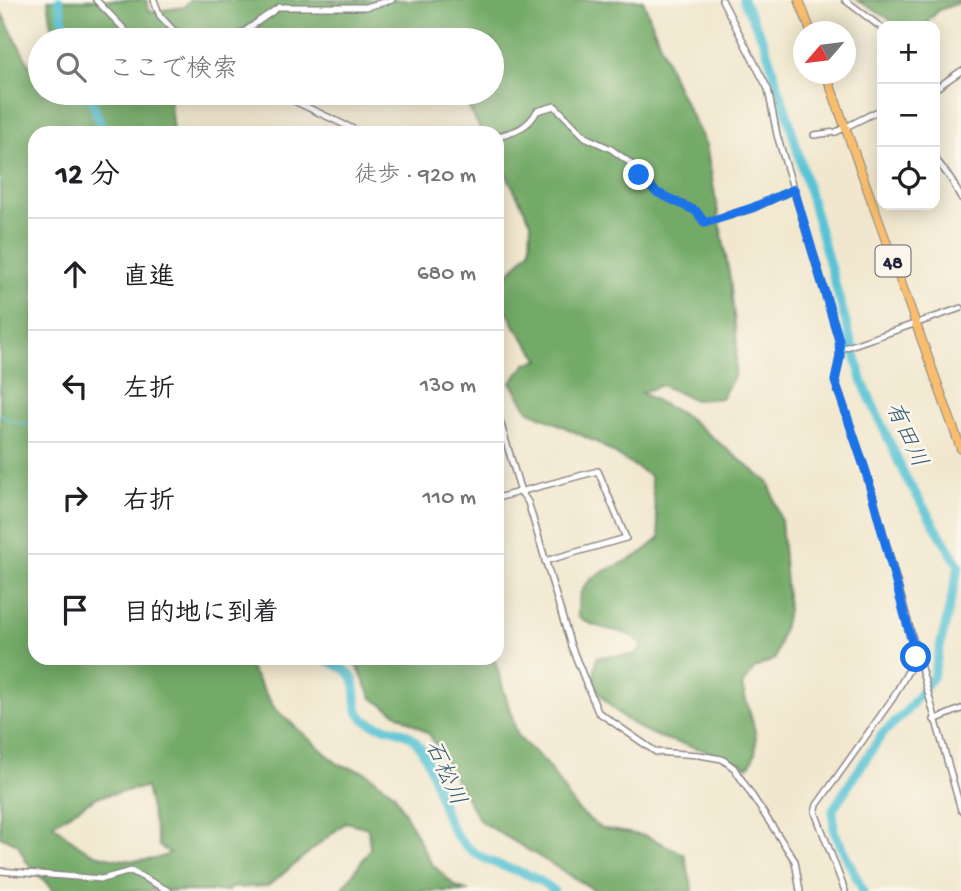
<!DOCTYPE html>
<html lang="ja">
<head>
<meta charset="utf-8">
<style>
	body { margin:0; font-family:"Gochi Hand","Klee One",sans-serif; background:#f2f2f2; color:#202124 }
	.controls { position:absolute; right:21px; top:21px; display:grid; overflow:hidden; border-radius:14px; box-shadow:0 4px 18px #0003 }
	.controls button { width:63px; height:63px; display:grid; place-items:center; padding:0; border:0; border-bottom:2px solid #e0e0e0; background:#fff; color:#202124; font:35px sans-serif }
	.compass { position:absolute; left:793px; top:21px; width:63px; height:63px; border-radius:50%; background:#fff; box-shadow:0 4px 18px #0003; rotate:242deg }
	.stop { position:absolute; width:21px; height:21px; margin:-16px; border:5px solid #1a73e8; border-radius:50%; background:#fff }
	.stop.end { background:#1a73e8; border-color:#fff; box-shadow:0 2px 7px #0008 }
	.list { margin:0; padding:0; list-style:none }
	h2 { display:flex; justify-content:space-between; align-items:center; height:91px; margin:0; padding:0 28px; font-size:30px }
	h2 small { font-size:23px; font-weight:400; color:#757577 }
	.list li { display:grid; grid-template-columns:46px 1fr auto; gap:21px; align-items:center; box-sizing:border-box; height:112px; padding:0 28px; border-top:2px solid #e0e0e0 }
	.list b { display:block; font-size:26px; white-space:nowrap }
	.list em { font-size:23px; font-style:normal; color:#757577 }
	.icon { flex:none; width:38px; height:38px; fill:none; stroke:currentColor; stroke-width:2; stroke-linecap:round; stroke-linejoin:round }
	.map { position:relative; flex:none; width:961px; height:891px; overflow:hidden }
	.search { position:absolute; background:#fff; box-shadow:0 4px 18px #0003; left:28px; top:28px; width:476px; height:77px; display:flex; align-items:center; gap:18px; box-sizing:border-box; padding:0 24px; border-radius:38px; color:#757577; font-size:26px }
	.panel { position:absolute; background:#fff; box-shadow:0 4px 18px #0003; left:28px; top:126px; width:476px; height:539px; border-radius:21px }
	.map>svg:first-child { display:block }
	.forest { fill:#73aa68; stroke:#4a6652; stroke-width:2; fill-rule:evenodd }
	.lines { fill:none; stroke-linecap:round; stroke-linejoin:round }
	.stream { stroke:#59c3d4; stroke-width:2 }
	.river { stroke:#59c3d4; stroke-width:9 }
	.street-casing { stroke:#8a8484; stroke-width:8 }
	.primary-casing { stroke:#8a8484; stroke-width:10 }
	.street { stroke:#fff; stroke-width:5 }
	.primary { stroke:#f9be6d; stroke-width:8 }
	.route { stroke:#1a73e8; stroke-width:9 }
	.labels { text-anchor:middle; stroke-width:5; stroke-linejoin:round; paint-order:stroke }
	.shield { fill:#fbf7ec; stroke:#636270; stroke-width:2 }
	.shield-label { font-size:19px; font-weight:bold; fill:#22223b }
	.water-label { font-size:23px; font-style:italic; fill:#355a71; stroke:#fbf7ec }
</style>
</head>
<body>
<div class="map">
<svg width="961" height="891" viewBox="0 0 961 891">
	<rect width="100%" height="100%" fill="#fbf7ec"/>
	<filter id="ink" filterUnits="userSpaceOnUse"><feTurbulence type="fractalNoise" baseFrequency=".0143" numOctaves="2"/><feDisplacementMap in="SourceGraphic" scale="14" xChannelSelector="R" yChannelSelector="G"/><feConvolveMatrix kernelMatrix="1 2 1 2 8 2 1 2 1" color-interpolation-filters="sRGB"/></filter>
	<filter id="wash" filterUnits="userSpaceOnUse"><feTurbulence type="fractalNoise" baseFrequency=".00686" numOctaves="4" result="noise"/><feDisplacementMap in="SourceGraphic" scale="28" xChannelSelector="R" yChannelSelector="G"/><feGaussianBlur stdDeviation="1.57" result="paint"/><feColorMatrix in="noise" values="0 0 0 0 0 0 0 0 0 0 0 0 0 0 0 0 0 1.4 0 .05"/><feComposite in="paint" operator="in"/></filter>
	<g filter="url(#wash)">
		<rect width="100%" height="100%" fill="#f1e7ce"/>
		<g class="forest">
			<path d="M 48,0 L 146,0 L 150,12 L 184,7 L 190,0 L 643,0 L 676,85 L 706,145 L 730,279 L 737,343 L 735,375 L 721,398 L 695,400 L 661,385 L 641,393 L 686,416 L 769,483 L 781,521 L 788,610 L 775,659 L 755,668 L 742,685 C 747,711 767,744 748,767 C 703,741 655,749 615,710 C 608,704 598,693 595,684 C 593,677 596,665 597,657 L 633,655 L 642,649 C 635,625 599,635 578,616 C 575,571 610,573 638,555 C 646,550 653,544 660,538 L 650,476 L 596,442 L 528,410 L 511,382 L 526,364 L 540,360 L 516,328 L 501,300 L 505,277 L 530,250 L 531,222 L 497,157 L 497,133 L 483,133 L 460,93 L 492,93 L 492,40 L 54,40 Z"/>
			<polygon points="857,0 961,0 961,2 939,10 928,21 928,26 896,26 889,19"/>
			<path d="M 0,10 L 40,85 L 40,93 L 169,93 L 173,133 L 35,133 L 35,658 L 244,658 L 275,709 L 338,764 L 365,772 L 394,793 L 431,863 L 455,886 L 469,891 L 341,891 L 370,849 L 368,828 L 346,822 L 268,886 L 230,888 L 228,891 L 54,891 L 25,860 L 18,844 L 0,836 ZM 146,787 L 159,846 L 170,853 C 153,864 119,861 99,855 C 82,851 66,835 53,824 L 97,797 Z"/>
			<polygon points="348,658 494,658 518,737 545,762 577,809 600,828 646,836 684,854 693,891 596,891 480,821 429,734 372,698 358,668"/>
		</g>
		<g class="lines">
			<polyline class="stream" points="0,414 10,420 35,427"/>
			<g class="river">
				<polyline points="59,0 67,40"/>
				<polyline points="743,0 764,42 788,117 863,383 905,476 959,566 933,677 905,713 883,733 833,809 834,831 863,891"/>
				<polyline points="89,93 104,133"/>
				<path d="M 321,658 C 330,662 342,666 349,673 C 361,687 351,705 362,717 C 376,731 401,725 415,741 C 441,770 435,817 465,845 C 493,871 528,867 554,891"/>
			</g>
		</g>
	</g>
	<g filter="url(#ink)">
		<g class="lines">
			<defs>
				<g id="street">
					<polyline points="96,0 127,32 142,40"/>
					<polyline points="154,0 160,16 183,40"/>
					<polyline points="722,0 768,89 777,135 839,340 841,349 835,381 866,472 961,810"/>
					<polyline points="845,0 882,28"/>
					<polyline points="170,40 188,40"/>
					<polyline points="232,40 279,7 366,7 392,0"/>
					<polyline points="935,89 961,71"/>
					<polyline points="277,93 362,133"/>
					<polyline points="814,135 836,132 882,109"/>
					<path d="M 497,136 C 515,132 528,128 537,111 L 555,106 L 585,137 L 611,149 L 629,162 L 656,192 L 696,211 L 705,223 L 753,208 L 794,189"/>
					<polyline points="935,158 951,179 961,198"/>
					<polyline points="841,349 961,308"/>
					<polyline points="497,411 521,492 528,502 571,646 598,712 656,752 699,755 722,759 734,768 795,861 800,891"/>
					<polyline points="497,498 598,471 626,538 545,561"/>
					<polyline points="934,720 961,709"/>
					<polyline points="0,871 102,879 131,871 169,891"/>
					<polyline points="845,891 815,812 817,805 893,698 916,657"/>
				</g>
				<g id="primary">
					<polyline points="799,0 811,32"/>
					<polyline points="826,74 961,449"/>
				</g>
			</defs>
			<use href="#street" class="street-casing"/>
			<use href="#primary" class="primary-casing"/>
			<use href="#street" class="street"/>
			<use href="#primary" class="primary"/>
		</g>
	</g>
	<g class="lines" filter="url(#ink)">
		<polyline class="route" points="639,175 656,192 696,211 705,223 752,208 794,189 839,340 840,357 835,381 866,472 916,657"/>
	</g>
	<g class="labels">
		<rect class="shield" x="875.5" y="245.5" width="35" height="31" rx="5"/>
		<g class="shield-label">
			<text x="893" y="268">48</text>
		</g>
		<g class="water-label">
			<text transform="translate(908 434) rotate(65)" y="8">有田川</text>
			<text transform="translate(447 772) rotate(66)" y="8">石松川</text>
		</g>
	</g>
</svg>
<div class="controls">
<button>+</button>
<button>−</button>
<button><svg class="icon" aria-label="locate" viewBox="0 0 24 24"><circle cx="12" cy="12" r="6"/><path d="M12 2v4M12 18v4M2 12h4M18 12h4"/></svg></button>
</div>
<svg class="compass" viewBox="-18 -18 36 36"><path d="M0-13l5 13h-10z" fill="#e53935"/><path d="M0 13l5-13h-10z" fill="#757577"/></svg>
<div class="stop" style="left:916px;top:657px"></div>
<div class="stop end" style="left:639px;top:175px"></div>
<div class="search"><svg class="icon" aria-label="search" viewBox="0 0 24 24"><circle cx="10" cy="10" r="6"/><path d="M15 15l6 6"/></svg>ここで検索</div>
<section class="panel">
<h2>12 分<small>徒歩 · 920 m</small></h2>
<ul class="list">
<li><svg class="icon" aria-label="ahead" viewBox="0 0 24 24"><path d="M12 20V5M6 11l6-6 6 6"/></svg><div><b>直進</b></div><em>680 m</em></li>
<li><svg class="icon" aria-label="left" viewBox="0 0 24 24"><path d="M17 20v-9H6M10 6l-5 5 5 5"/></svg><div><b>左折</b></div><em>130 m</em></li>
<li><svg class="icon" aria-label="right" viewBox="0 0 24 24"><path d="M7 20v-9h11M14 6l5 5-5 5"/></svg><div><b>右折</b></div><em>110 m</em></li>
<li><svg class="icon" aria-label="arrive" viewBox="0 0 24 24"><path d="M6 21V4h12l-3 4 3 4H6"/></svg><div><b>目的地に到着</b></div></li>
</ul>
</section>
</div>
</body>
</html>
